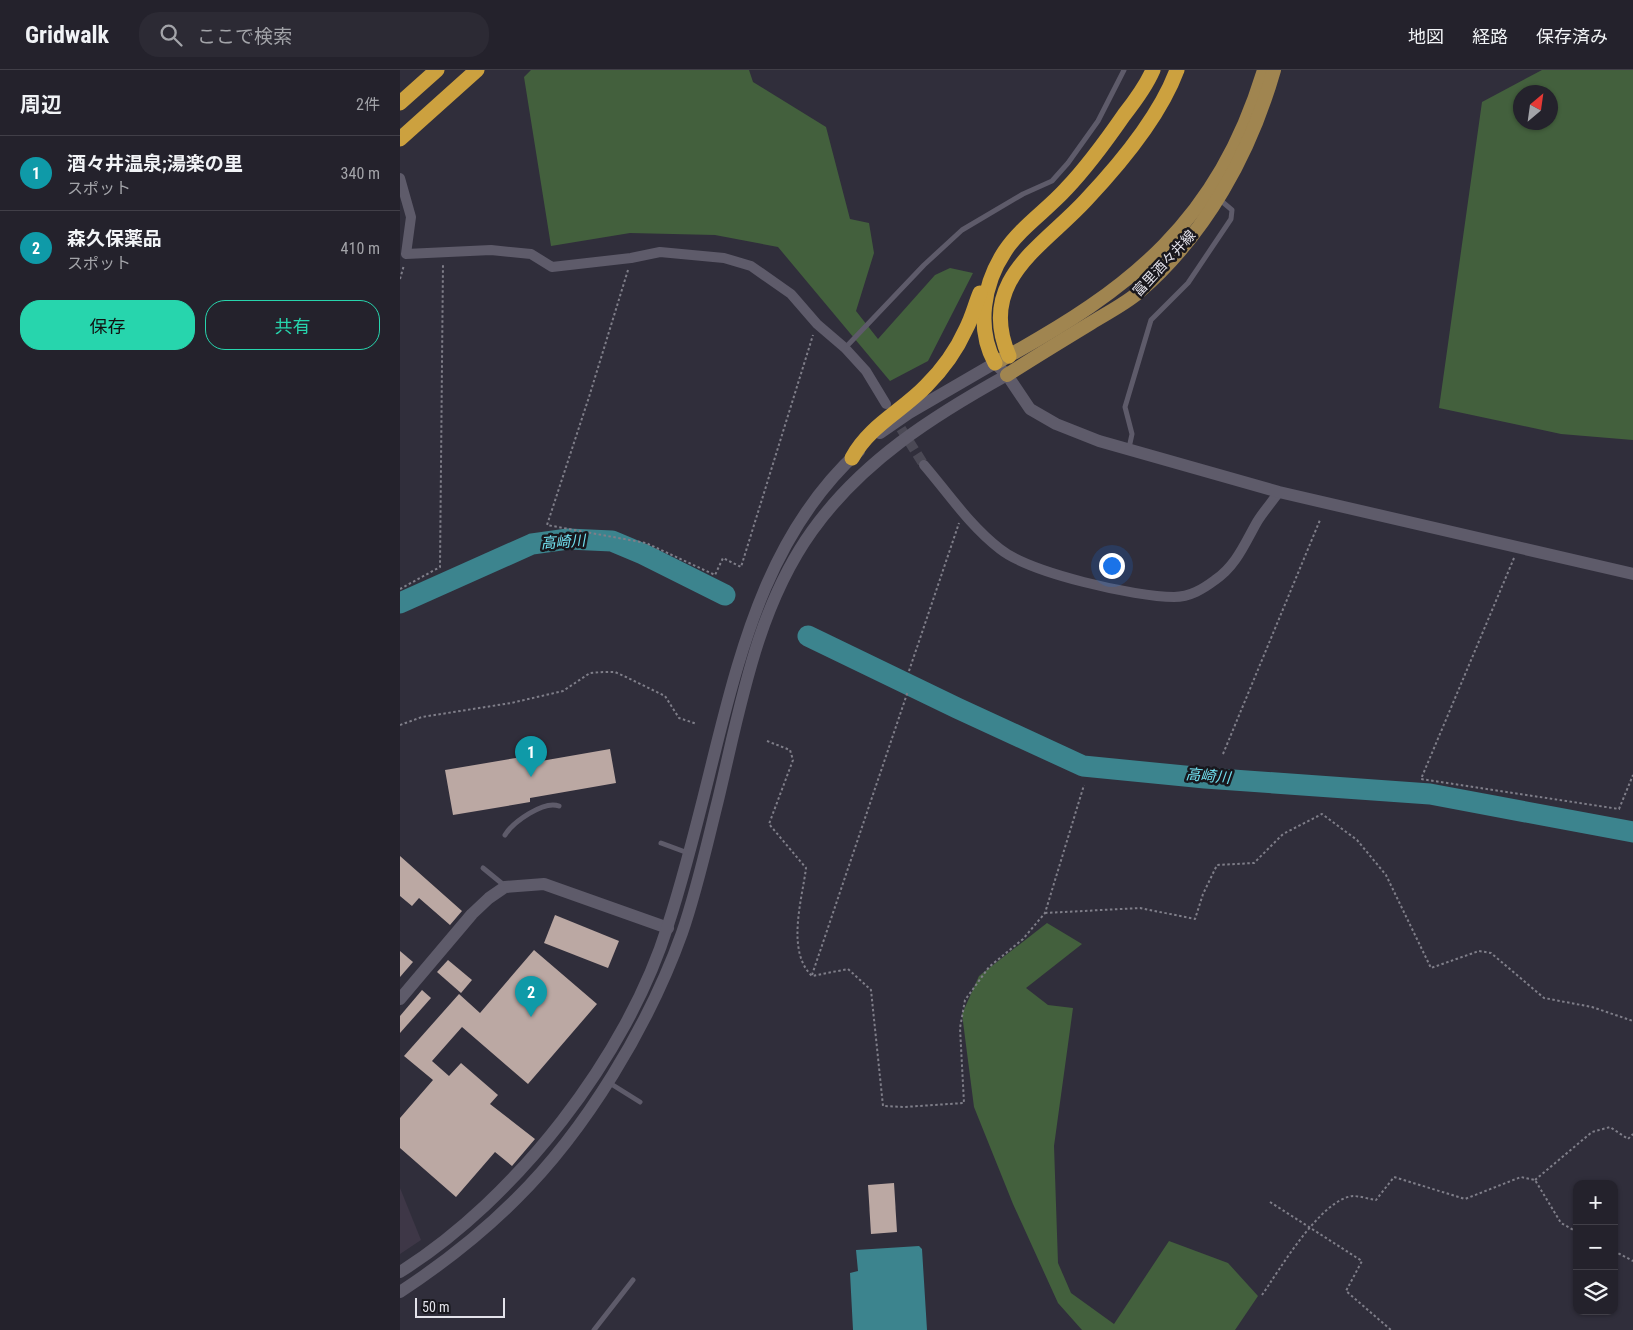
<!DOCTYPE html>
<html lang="ja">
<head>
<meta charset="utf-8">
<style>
	body { margin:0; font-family:"Roboto Condensed","Noto Sans JP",sans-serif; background:#2c2a34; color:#f1f3f6 }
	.controls { position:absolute; right:15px; bottom:15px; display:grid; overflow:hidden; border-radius:10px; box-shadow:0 1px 4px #0004 }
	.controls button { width:45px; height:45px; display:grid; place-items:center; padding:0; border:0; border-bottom:1px solid #413f48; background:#24222c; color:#f1f3f6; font:25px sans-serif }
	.compass { position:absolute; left:1113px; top:15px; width:45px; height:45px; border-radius:50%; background:#24222c; box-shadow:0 1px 4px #0004; rotate:29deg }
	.scale { position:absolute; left:15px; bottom:12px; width:90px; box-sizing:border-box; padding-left:5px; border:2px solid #e3e2ea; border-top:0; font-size:14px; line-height:18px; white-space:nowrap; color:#e3e2ea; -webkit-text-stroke:4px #18171d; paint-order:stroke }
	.you { position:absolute; left:711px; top:495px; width:18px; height:18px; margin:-12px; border:4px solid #fff; border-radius:50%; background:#1a73e8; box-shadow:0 0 0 8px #1a73e833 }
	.badge { display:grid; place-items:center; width:32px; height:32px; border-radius:50%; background:#27d5ad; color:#fff; font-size:16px; font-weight:700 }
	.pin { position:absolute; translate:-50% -41px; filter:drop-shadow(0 1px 2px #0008) }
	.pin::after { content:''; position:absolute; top:26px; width:18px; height:15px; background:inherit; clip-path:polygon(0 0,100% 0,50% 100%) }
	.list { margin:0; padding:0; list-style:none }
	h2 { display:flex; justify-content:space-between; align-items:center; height:65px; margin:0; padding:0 20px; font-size:21px }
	h2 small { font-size:16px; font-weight:400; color:#a3a4a9 }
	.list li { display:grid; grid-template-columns:32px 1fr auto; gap:15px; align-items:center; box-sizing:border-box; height:75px; padding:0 20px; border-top:1px solid #413f48 }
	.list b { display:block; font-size:19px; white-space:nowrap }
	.list p { margin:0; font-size:16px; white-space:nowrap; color:#a3a4a9 }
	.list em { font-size:16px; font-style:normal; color:#a3a4a9 }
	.actions { display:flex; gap:10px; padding:15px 20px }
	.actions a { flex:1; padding:11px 0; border:1px solid #27d5ad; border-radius:20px; text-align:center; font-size:18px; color:#27d5ad }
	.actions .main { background:#27d5ad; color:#111 }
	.icon { flex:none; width:28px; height:28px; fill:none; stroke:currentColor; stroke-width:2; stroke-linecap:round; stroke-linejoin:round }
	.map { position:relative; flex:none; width:1233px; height:1260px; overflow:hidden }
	header { display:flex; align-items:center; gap:30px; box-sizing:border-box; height:70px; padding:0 25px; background:#24222c; border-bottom:1px solid #413f48 }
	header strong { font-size:24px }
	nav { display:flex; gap:28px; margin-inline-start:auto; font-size:18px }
	.search { width:350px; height:45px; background:#2c2a34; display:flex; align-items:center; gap:12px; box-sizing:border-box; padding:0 18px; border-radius:20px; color:#a3a4a9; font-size:19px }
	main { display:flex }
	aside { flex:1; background:#24222c }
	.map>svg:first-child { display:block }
	.commercial { fill:#3e3747 }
	.green { fill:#43603d; fill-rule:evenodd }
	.water { fill:#3c848e }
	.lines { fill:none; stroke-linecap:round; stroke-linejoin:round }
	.river { stroke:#3c848e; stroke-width:21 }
	.building { fill:#bba8a3 }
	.minor-tunnel { stroke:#4b4955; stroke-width:10; stroke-dasharray:10 5; stroke-linecap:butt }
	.path { stroke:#7f7e89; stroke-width:2; stroke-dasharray:2.5 2.5; stroke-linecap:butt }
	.service { stroke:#5e5b6a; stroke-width:5 }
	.minor { stroke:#5e5b6a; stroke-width:10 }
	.tertiary { stroke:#5e5b6a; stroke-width:12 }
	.primary { stroke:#a08550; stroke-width:14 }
	.motorway { stroke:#cca13f; stroke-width:15 }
	.labels { text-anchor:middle; stroke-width:5; stroke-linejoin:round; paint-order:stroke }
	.street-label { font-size:14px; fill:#e3e2ea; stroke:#18171d }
	.water-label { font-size:15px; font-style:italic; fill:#71e0ef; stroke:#18171d }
</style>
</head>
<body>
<header>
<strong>Gridwalk</strong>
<div class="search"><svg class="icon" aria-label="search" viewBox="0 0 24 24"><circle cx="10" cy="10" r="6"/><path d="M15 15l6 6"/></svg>ここで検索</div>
<nav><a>地図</a><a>経路</a><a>保存済み</a></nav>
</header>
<main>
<aside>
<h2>周辺<small>2件</small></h2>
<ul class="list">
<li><span class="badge" style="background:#0f9aa8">1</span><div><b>酒々井温泉;湯楽の里</b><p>スポット</p></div><em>340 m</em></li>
<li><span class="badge" style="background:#0f9aa8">2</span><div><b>森久保薬品</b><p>スポット</p></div><em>410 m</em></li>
</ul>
<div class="actions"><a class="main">保存</a><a>共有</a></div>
</aside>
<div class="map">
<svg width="1233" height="1260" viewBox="0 0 1233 1260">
	<rect width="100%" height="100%" fill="#302e3b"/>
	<polygon class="commercial" points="0,1118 21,1170 0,1184"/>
	<g class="green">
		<polygon points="131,0 349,0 353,12 426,57 450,149 469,153 474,183 456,241 478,269 535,205 550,198 573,203 528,291 490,311 378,177 315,165 230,163 151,176 124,7"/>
		<path d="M 1142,0 L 1233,0 L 1233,370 L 1161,364 L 1039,338 L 1082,32 ZM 1150,22 L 1150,52 L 1120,52 L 1120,22 Z"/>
		<polygon points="647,853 682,874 626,918 648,935 673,938 654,1076 658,1193 671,1223 714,1254 769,1171 828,1193 858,1226 835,1260 682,1260 658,1233 613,1134 574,1037 562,944 579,906"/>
	</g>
	<polygon class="water" points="519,1176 522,1179 527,1260 453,1260 450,1203 458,1201 456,1180"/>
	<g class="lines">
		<g class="river">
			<polyline points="0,533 132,474 168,469 212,471 243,484 325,525"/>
			<polyline points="408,566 557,638 683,696 805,708 1030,724 1233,762"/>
		</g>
	</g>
	<g class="building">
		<polygon points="210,679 216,713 130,728 130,732 53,745 45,700 122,687 124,694"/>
		<polygon points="0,786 62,841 50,855 19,828 12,836 0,826"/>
		<polygon points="155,845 219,871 208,898 144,873"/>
		<polygon points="134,880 197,934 128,1014 62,957 32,991 49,1006 61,993 98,1025 90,1034 135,1069 112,1096 95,1082 56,1127 0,1078 0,1048 33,1010 4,986 59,924 80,943"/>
		<polygon points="0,881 13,892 0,907"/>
		<polygon points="48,890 72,910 61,923 37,902"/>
		<polygon points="22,920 31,928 0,963 0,946"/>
		<polygon points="494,1113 497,1162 471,1164 468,1115"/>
	</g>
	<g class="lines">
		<polyline class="minor-tunnel" points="493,346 524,395"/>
		<g class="path">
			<polyline points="228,200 189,327 147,455 246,473 315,505 323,488 341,497 413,265"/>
			<polyline points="0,209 4,195"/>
			<polyline points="1114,488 1021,709 1219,739 1233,705"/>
			<polyline points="0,519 40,497 43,193"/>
			<polyline points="509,601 559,453"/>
			<polyline points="0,655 22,647 111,633 163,621 190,603 203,602 215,602 226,607 265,626 279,648 297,654"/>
			<path d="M 367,671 L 390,680 L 393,690 L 369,754 L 406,798 C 402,830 386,881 412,906 L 448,899 L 471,920 L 483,1036 L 504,1037 L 564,1033 L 560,958 L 565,930 L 589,897 L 623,869 L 645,843 L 684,715"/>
			<polyline points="823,684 920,450"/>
			<polyline points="645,843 740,838 795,849 803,824 817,795 854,793 883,764 922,744 957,770 986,805 1031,898 1079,881 1091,883 1144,928 1192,937 1233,951"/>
			<polyline points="412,905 508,621"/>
			<polyline points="1135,1110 1192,1062 1210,1057 1228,1069 1233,1064"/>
			<polyline points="870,1132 962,1191 946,1221 991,1260"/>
			<polyline points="1214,1181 1233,1191"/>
			<path d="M 862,1225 C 880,1199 921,1129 953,1126 C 960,1126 969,1129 976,1130 L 994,1107 L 1065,1129 L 1121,1107 L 1135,1110 L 1161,1153 L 1177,1162"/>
		</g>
		<g class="service">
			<polyline points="445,278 524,195 562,160 623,124 652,111 668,93 698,51 724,0"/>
			<polyline points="729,378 732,364 725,337 751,250 788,213 831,149 832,140 819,129"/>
			<path d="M 105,765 C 113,752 144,730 159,736"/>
			<polyline points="261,773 288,783"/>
			<polyline points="83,798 105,816"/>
			<polyline points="208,1012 240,1032"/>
			<polyline points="194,1260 233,1210"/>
		</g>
		<g class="minor">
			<polyline points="0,108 11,147 6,184 91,180 131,184 152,197 231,188 260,182 324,188 351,196 391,224 417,254 445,278 466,301 486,334"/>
			<path d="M 524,395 C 548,423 570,456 600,479 C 630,503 735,527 774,527 C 790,527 803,519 815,510 C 836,496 845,473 857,452 C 863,442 872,432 879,422"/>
		</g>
		<g class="tertiary">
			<polyline points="480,363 509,343 595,293 607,305 630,339 656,354 699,371 879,422 1233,504"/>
			<polyline points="0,929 72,844 89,828 105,817 144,814 268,858"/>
			<path d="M 0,1202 C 116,1129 227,987 268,855 C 287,797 301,737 316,677 C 343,569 373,459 459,381"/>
			<path d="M 0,1222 C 41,1195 81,1164 116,1129 C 186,1060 249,955 282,863 C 297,820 307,774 318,730 C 340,639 356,539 412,461 C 462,391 533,346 607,305"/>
		</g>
		<g class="primary">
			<path d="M 599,291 C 732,219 818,151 864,0"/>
			<path d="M 607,305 C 635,287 663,270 691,253 C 707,243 725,234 739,222 C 806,164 850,84 874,0"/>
		</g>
		<g class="motorway">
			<polyline points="0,33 37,0"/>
			<polyline points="0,69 77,0"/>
			<path d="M 609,286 C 576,210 644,176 686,130 C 720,94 760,46 777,0"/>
			<path d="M 595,293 C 576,258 583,214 605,181 C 620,158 647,140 666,119 C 688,96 706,71 724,45 C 735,31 746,16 753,0"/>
			<path d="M 452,388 C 469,356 502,341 526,316 C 542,300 557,279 566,259 C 572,248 575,235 580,223"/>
		</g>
	</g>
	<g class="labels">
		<g class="street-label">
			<text transform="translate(764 193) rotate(-47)" y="5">富里酒々井線</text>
		</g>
		<g class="water-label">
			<text transform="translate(163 472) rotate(-4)" y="5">高崎川</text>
			<text transform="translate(808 706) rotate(5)" y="5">高崎川</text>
		</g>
	</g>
</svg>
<div class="controls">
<button>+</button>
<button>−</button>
<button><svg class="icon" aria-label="layers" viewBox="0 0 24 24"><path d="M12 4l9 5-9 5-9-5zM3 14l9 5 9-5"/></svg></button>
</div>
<svg class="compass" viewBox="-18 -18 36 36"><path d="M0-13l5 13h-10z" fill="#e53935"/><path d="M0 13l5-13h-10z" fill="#a3a4a9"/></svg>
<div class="scale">50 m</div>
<div class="you"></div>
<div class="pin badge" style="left:131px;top:707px;background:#0f9aa8">1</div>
<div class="pin badge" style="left:131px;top:947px;background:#0f9aa8">2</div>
</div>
</main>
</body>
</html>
